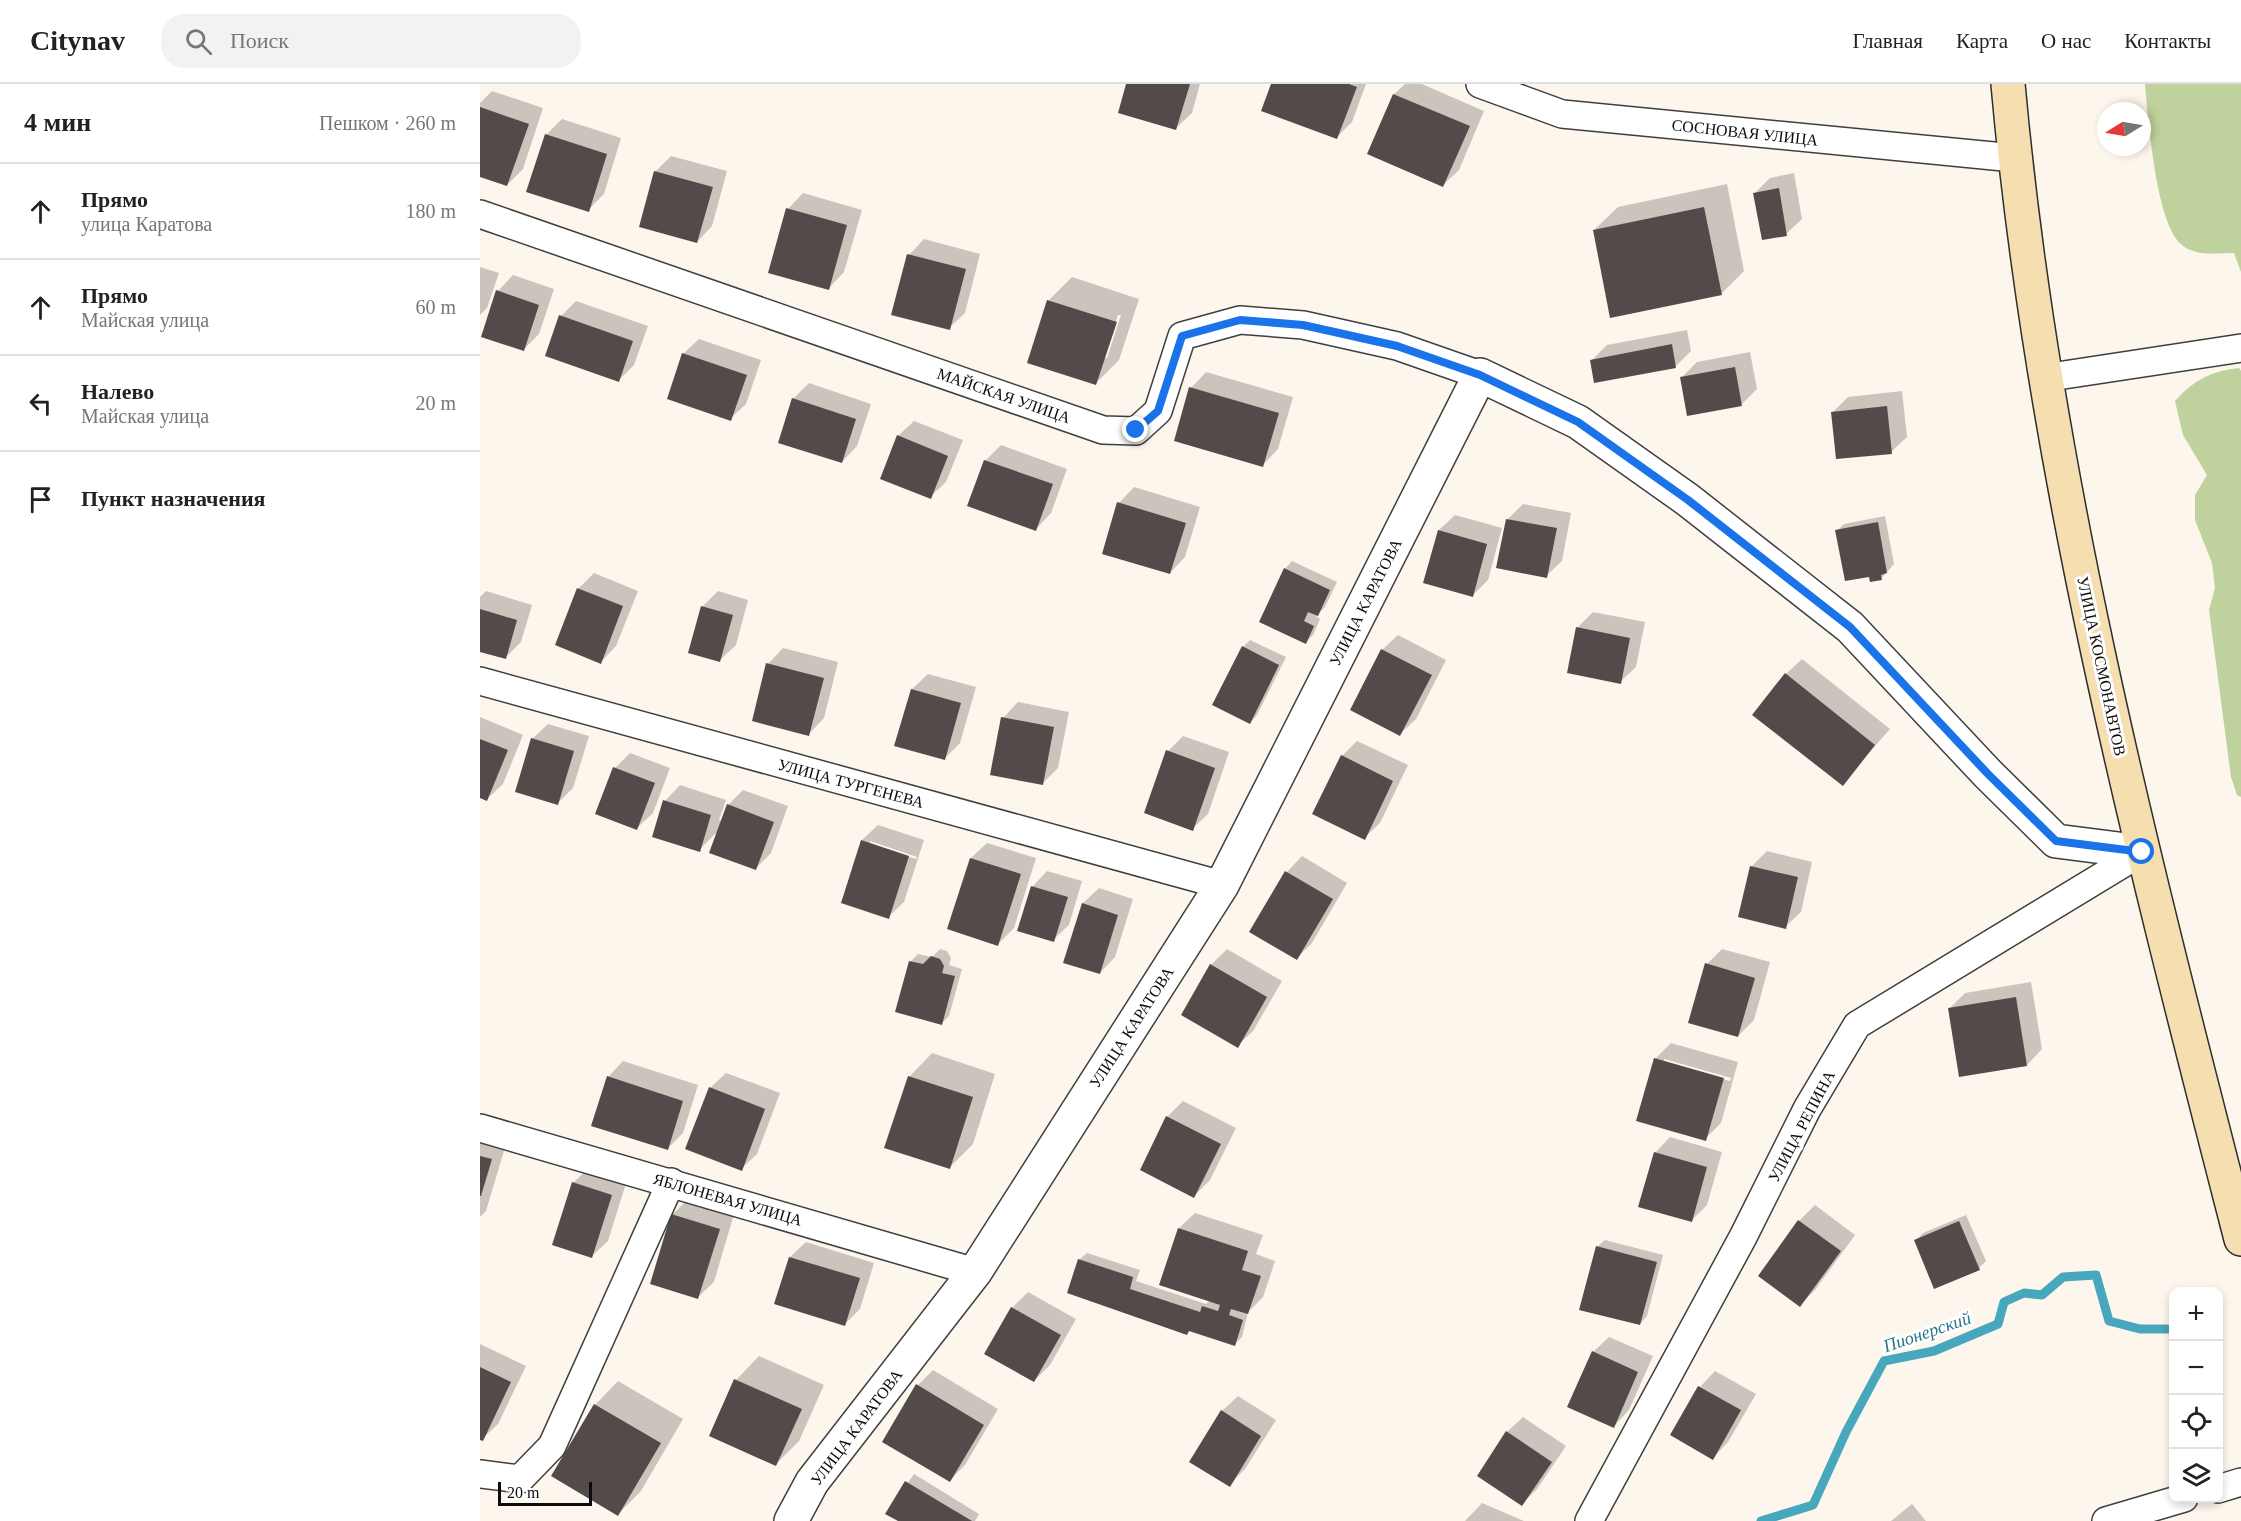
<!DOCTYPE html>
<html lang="ru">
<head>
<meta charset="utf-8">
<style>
	body { margin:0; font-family:Georgia,serif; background:#f2f2f2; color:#222 }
	.controls { position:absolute; right:18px; bottom:18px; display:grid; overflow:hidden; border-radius:12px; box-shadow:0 3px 9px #0003 }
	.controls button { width:54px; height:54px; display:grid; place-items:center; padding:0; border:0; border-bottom:2px solid #e0e0e0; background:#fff; color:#222; font:30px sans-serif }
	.compass { position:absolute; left:1617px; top:18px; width:54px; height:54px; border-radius:50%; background:#fff; box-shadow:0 3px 9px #0003; rotate:259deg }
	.scale { position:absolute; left:18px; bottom:15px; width:94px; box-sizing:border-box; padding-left:6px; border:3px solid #0c0c0c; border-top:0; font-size:16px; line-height:21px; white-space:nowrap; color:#0c0c0c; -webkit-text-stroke:4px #fff; paint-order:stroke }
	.stop { position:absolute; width:18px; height:18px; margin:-14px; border:4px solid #1a73e8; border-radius:50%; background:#fff }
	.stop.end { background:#1a73e8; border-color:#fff; box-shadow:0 2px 6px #0008 }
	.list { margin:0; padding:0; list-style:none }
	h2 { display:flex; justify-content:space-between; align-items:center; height:78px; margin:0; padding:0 24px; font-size:26px }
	h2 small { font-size:20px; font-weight:400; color:#767676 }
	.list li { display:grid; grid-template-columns:39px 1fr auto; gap:18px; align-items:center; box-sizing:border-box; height:96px; padding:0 24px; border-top:2px solid #e0e0e0 }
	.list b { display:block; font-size:22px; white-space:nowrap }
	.list p { margin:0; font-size:20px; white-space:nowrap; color:#767676 }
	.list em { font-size:20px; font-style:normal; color:#767676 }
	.icon { flex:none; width:33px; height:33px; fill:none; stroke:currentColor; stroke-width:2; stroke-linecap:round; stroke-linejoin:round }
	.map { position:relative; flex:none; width:1761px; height:1437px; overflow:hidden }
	header { display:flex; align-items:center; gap:36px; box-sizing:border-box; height:84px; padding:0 30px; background:#fff; border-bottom:2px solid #e0e0e0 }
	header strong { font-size:28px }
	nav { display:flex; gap:33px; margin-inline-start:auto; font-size:21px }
	.search { width:420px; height:54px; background:#f2f2f2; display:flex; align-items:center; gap:15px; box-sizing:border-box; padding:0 21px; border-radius:24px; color:#767676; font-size:22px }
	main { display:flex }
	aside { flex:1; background:#fff }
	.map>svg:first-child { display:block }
	.forest { fill:#bfd19c }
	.shadow { fill:#0003; fill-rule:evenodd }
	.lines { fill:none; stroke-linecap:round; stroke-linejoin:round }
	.stream { stroke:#47a7bc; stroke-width:9 }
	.building { fill:#534b49 }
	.minor-casing { stroke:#3f3f3f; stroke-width:30 }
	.tertiary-casing { stroke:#3f3f3f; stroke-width:36 }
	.secondary-casing { stroke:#2e2e2e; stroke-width:36 }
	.minor { stroke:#fff; stroke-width:27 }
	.tertiary { stroke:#fff; stroke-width:33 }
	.secondary { stroke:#f5deaf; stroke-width:33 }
	.route { stroke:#1a73e8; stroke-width:8 }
	.labels { text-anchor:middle; stroke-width:6; stroke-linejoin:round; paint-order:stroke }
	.street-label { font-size:16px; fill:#0c0c0c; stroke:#fff }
	.water-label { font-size:18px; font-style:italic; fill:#25768d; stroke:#fff }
</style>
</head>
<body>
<header>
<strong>Citynav</strong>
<div class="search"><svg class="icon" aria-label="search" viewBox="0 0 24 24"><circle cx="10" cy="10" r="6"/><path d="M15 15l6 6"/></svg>Поиск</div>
<nav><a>Главная</a><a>Карта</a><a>О нас</a><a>Контакты</a></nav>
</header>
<main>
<aside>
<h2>4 мин<small>Пешком · 260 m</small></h2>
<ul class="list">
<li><svg class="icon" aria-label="ahead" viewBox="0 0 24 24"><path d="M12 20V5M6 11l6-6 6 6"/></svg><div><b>Прямо</b><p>улица Каратова</p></div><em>180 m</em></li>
<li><svg class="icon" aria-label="ahead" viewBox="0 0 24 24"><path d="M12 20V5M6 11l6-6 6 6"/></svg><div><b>Прямо</b><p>Майская улица</p></div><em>60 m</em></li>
<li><svg class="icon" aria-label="left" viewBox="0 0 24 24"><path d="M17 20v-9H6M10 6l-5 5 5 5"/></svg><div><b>Налево</b><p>Майская улица</p></div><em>20 m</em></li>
<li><svg class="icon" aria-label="arrive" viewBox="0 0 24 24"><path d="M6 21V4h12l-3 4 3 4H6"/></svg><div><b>Пункт назначения</b></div></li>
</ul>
</aside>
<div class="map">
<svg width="1761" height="1437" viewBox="0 0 1761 1437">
	<rect width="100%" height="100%" fill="#fdf6ec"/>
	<g class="forest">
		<path d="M 1665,0 L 1761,0 L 1761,188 L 1754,169 C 1736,169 1715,173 1701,160 C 1676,139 1668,34 1665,0 Z"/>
		<path d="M 1759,284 L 1761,287 L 1761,713 L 1757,711 L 1751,693 L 1729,526 L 1735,504 L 1732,479 L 1715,436 L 1715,411 L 1727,391 L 1703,351 L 1695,317 C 1712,297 1733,286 1759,284 Z"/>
	</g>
	<g class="shadow">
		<polygon points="648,0 720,0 712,29 696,44"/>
		<polygon points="792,0 886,0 872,38 857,53"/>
		<polygon points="925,0 942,0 1004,27 979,86 963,101 889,69 914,10"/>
		<polygon points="12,7 63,24 43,85 27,101 0,91 0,19"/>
		<polygon points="82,35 141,54 124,110 108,126 66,51"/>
		<polygon points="191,72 247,87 232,142 217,158 175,88"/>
		<polygon points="1314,89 1322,135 1306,150 1275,109 1290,94"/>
		<polygon points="1247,100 1264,187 1241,210 1114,146 1138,123"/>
		<polygon points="323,109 382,126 364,188 349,204 308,125"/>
		<polygon points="444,155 500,170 485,229 469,244 429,171"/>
		<polygon points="0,183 19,189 7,224 0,231"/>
		<polygon points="33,191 74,205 59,250 44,265 18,207"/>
		<path d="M 592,193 L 659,215 L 639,276 L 616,299 L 549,278 L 569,216 ZM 638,231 L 641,231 L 627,274 L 624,274 Z"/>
		<polygon points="96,217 168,242 154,281 139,296 81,232"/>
		<polygon points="1207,246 1211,267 1195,283 1112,276 1127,261"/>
		<polygon points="219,255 281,276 266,320 250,335 203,270"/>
		<polygon points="1270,268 1277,305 1261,321 1201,294 1217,278"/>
		<polygon points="726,288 813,313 798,365 783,381 711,304"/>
		<polygon points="329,299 391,320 377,362 362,378 313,315"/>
		<polygon points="1422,307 1427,353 1411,368 1353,328 1368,313"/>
		<polygon points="434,337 483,356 466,398 450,413 418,352"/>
		<polygon points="521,361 587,385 571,429 556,445 505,377"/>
		<polygon points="654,403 720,423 705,473 690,489 639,419"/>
		<polygon points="1043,420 1091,429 1082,477 1066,492 1028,435"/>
		<polygon points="975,431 1022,444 1008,496 993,511 959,446"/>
		<polygon points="1405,432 1414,480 1401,495 1390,491 1357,447 1364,440"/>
		<polygon points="812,477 857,498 845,523 836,532 840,535 833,551 826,558 805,485"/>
		<polygon points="114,489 158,507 136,562 121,578 98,505"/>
		<polygon points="6,507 52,521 41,558 25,574 0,566 0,513"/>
		<polygon points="238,507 268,516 256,561 240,576 222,523"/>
		<polygon points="1113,528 1165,538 1156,583 1140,598 1098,543"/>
		<polygon points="918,551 966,576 936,635 920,650 902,566"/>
		<polygon points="770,556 806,573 777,631 770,639 763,563"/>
		<polygon points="303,564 358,578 344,634 329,650 288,580"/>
		<polygon points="1322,575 1410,645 1362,700 1306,590"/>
		<polygon points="448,590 496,603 480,659 464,675 432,605"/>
		<polygon points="538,618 589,628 578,684 562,700 523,634"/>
		<polygon points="0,633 43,651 23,700 7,715 0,712"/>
		<polygon points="68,640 109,652 93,704 78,719 52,655"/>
		<polygon points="703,652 749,668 728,730 712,745 688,667"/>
		<polygon points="877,657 928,681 900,739 884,754 862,672"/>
		<polygon points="150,669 190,684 173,729 157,744 135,684"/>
		<polygon points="200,701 246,716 239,736 242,737 248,721 263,706 308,722 291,769 275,785 238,747 219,766 185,717"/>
		<path d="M 398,741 L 444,756 L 424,818 L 408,833 L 362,818 L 382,756 ZM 390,757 L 437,773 L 436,775 L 390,760 Z"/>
		<polygon points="507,759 556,774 534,844 518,860 469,844 491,774"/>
		<polygon points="1287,767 1332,778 1321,828 1305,843 1271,783"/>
		<polygon points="822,772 867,799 832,859 817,874 771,847 807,788"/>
		<polygon points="567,787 602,797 589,841 573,856 552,803"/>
		<polygon points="619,804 653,815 635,873 620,889 603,819"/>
		<polygon points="460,865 467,867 471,874 469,881 482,885 469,932 462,939 431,877 438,870 452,873"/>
		<polygon points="747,865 802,897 773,947 757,962 731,881"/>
		<polygon points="1242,865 1290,878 1274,936 1258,952 1227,880"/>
		<polygon points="1551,898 1562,965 1547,981 1470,924 1485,909"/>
		<path d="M 1191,959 L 1258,978 L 1241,1039 L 1225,1055 L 1175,975 ZM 1184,975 L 1251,994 L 1250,997 L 1184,978 Z"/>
		<polygon points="452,969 515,990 493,1060 469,1084 429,993"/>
		<polygon points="143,977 218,1001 203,1049 187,1065 128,993"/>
		<polygon points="246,989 300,1009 277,1070 261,1085 230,1004"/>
		<polygon points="703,1017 756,1044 730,1096 714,1112 687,1033"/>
		<polygon points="0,1052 26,1060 6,1127 0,1133"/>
		<polygon points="1190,1053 1242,1068 1227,1121 1212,1136 1175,1069"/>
		<polygon points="109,1084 147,1096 128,1157 112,1172 93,1099"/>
		<polygon points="207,1116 254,1130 234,1198 218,1213 192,1131"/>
		<polygon points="1335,1121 1375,1151 1335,1206 1320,1221 1280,1191 1319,1137"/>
		<polygon points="715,1129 783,1151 776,1170 795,1177 783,1213 768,1228 762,1253 754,1261 710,1246 707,1249 599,1176 607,1169 660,1186 656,1197 726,1220 730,1216 699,1144"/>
		<polygon points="1486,1131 1506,1177 1499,1184 1435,1157 1443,1149"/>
		<polygon points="1125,1156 1183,1171 1167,1232 1160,1240 1117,1163"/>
		<polygon points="326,1158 394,1179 380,1225 365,1240 310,1173"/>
		<polygon points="548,1208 596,1235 570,1281 554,1297 506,1270 532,1224"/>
		<polygon points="1129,1253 1173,1272 1149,1326 1134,1342 1113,1268"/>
		<polygon points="0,1260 46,1282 18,1340 2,1355 0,1354"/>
		<polygon points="279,1272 344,1301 319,1357 296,1380 231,1351 256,1296"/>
		<polygon points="453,1286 518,1325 485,1381 470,1396 438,1301"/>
		<polygon points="1235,1287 1276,1310 1248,1358 1233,1374 1192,1351 1220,1303"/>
		<polygon points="138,1297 203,1335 161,1407 138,1430 115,1321"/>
		<polygon points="758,1312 796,1336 765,1385 749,1401 742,1327"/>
		<polygon points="1043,1333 1086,1362 1057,1405 1042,1420 1027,1348"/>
		<polygon points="434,1390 499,1430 495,1437 421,1437 407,1429"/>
		<polygon points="1002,1419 1044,1437 985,1437"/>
		<polygon points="1432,1420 1446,1437 1411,1437"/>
	</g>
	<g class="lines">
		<polyline class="stream" points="1281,1437 1333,1421 1366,1348 1404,1277 1454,1267 1518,1240 1524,1218 1544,1209 1562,1211 1583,1193 1616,1191 1629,1237 1660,1245 1687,1245"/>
	</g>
	<g class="building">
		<polygon points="646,0 710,0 696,46 638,29"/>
		<polygon points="791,0 869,0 877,3 857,55 781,27"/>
		<polygon points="913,10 990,42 963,103 887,70"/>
		<polygon points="0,23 49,40 27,102 0,93"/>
		<polygon points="65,50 127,70 109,128 46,108"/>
		<polygon points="174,87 233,103 217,159 159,143"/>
		<polygon points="1299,104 1307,152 1282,156 1273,109"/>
		<polygon points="1224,123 1242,211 1130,234 1113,146"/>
		<polygon points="306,124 367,141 349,206 288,189"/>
		<polygon points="427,170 486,185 470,246 411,231"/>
		<polygon points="16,206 59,221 44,267 1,253"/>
		<polygon points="567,216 637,238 616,301 547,279"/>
		<polygon points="79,231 153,257 139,298 65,272"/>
		<polygon points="1192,260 1196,284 1114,299 1110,276"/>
		<polygon points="202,269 267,291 251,337 187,315"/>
		<polygon points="1255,283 1262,322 1207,332 1200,293"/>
		<polygon points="709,303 799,329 783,383 694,357"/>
		<polygon points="312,314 376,335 362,379 298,359"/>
		<polygon points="1407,322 1412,370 1356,375 1351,328"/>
		<polygon points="417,351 468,372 451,415 400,395"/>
		<polygon points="504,376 573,400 556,447 487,422"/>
		<polygon points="637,418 706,439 690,490 622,470"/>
		<polygon points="1026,435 1077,444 1067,494 1016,484"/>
		<polygon points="1398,438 1407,489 1401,491 1402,496 1390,498 1389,493 1365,497 1355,446"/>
		<polygon points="958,446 1007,460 993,513 943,499"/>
		<polygon points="804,484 850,506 838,532 828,528 824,537 834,542 826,560 779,538"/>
		<polygon points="97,504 143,522 121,580 75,561"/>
		<polygon points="221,522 253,531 240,578 208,569"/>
		<polygon points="0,525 37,536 26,575 0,568"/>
		<polygon points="1096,543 1150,554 1141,600 1087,589"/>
		<polygon points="762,562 799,581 770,640 732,621"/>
		<polygon points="901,565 952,591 920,652 870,626"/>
		<polygon points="286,579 344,594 329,652 272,637"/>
		<polygon points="1305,589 1395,661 1363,702 1272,631"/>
		<polygon points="431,605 481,619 465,676 414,662"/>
		<polygon points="521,633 574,643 563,701 510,691"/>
		<polygon points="51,654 94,667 78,721 35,708"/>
		<polygon points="0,655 28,666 7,717 0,714"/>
		<polygon points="686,666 735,684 713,747 664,729"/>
		<polygon points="861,671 913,697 885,756 832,730"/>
		<polygon points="133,683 175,699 157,746 115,730"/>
		<polygon points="183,716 231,731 220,768 172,753"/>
		<polygon points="247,720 294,738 276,786 229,769"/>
		<polygon points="381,756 429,772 409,835 361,819"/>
		<polygon points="490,774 541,790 518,862 467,845"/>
		<polygon points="1270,782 1318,793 1306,845 1258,833"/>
		<polygon points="805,787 853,815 817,876 769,848"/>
		<polygon points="551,802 588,813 574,858 537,847"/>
		<polygon points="602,819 638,831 620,890 583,879"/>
		<polygon points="451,872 460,875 464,882 462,889 475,892 462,941 415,928 429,877 443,880"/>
		<polygon points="1225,879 1275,894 1258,953 1208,939"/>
		<polygon points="730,880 787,913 758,964 701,931"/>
		<polygon points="1536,913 1547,982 1479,993 1468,924"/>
		<polygon points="1174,974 1244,994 1226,1057 1156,1037"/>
		<polygon points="127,992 203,1017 188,1066 111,1042"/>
		<polygon points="428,992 493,1013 470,1085 404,1064"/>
		<polygon points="229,1003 285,1025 262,1087 205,1065"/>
		<polygon points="686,1032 741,1060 714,1114 660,1086"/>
		<polygon points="1174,1068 1227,1083 1212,1138 1158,1123"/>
		<polygon points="0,1072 12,1075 1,1112 0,1112"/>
		<polygon points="92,1098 132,1111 112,1174 72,1161"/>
		<polygon points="191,1130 240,1145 218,1215 170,1200"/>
		<polygon points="1318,1136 1361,1167 1320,1223 1278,1192"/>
		<polygon points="1479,1137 1500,1186 1454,1205 1434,1156"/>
		<polygon points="698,1144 768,1167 762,1186 781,1192 768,1230 751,1225 749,1231 763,1236 755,1262 709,1247 707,1251 587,1209 598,1175 653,1193 650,1205 720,1228 722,1222 738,1227 740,1221 679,1201"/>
		<polygon points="1116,1162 1177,1178 1160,1241 1099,1226"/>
		<polygon points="309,1173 380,1194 365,1242 294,1220"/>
		<polygon points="531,1223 581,1251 554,1298 504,1270"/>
		<polygon points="1112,1267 1158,1288 1134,1344 1087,1323"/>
		<polygon points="0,1283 31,1298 3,1357 0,1356"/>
		<polygon points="254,1295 322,1325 296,1382 229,1352"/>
		<polygon points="436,1300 504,1341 470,1398 402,1358"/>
		<polygon points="1218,1302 1261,1326 1233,1376 1190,1351"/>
		<polygon points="114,1320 181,1359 138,1432 71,1392"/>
		<polygon points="741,1326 781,1352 750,1403 709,1378"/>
		<polygon points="1026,1347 1072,1378 1042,1422 997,1392"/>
		<polygon points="425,1397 492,1437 418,1437 405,1430"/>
	</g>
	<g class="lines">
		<defs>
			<g id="minor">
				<polyline points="1000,0 1082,30 1534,74"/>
				<polyline points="0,130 623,346 656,347 678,327 702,252 760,236 823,241 917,262 1000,291"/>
				<polyline points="1564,294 1761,264"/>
				<polyline points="0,597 742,801"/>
				<polyline points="0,1044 495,1188"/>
				<polyline points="0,1390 40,1395 72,1362 191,1098"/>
				<polyline points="1738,1405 1761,1398"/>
				<polyline points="1109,1437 1263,1153 1327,1025 1377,941 1662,768"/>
				<polyline points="1626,1437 1704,1414"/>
			</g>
			<polyline id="tertiary" points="311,1437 332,1398 495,1188 742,801 1000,291 1098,338 1208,416 1370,543 1508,690 1576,757 1662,768"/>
			<path id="secondary" d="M 1528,0 C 1563,392 1663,774 1761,1155"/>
		</defs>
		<use href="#minor" class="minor-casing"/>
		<use href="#tertiary" class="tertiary-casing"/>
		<use href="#secondary" class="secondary-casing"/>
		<use href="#minor" class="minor"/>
		<use href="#tertiary" class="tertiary"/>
		<use href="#secondary" class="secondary"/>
	</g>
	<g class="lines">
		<polyline class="route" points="656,346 678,327 702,252 760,236 823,241 917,262 1000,291 1098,338 1208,416 1370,543 1508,690 1576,757 1662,768"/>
	</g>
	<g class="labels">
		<g class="street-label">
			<text transform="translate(1265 48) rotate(6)" y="6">СОСНОВАЯ УЛИЦА</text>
			<text transform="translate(524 311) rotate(19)" y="6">МАЙСКАЯ УЛИЦА</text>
			<text transform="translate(885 518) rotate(-63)" y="6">УЛИЦА КАРАТОВА</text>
			<text transform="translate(1622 582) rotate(78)" y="6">УЛИЦА КОСМОНАВТОВ</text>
			<text transform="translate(371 699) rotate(15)" y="6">УЛИЦА ТУРГЕНЕВА</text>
			<text transform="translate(651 943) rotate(-57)" y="6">УЛИЦА КАРАТОВА</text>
			<text transform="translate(1321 1042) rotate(-62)" y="6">УЛИЦА РЕПИНА</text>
			<text transform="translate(248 1115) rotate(16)" y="6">ЯБЛОНЕВАЯ УЛИЦА</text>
			<text transform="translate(376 1343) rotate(-53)" y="6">УЛИЦА КАРАТОВА</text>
		</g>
		<g class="water-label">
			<text transform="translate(1447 1248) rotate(-19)" y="6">Пионерский</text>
		</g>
	</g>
</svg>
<div class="controls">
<button>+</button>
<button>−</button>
<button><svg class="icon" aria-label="locate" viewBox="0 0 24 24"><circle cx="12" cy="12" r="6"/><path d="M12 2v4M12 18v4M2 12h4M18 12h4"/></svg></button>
<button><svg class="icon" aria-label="layers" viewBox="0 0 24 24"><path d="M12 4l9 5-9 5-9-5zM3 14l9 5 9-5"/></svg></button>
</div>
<svg class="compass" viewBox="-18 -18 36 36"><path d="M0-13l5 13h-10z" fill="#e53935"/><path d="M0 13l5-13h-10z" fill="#767676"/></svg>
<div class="scale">20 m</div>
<div class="stop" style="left:1662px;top:768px"></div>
<div class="stop end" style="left:656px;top:346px"></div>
</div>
</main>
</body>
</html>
